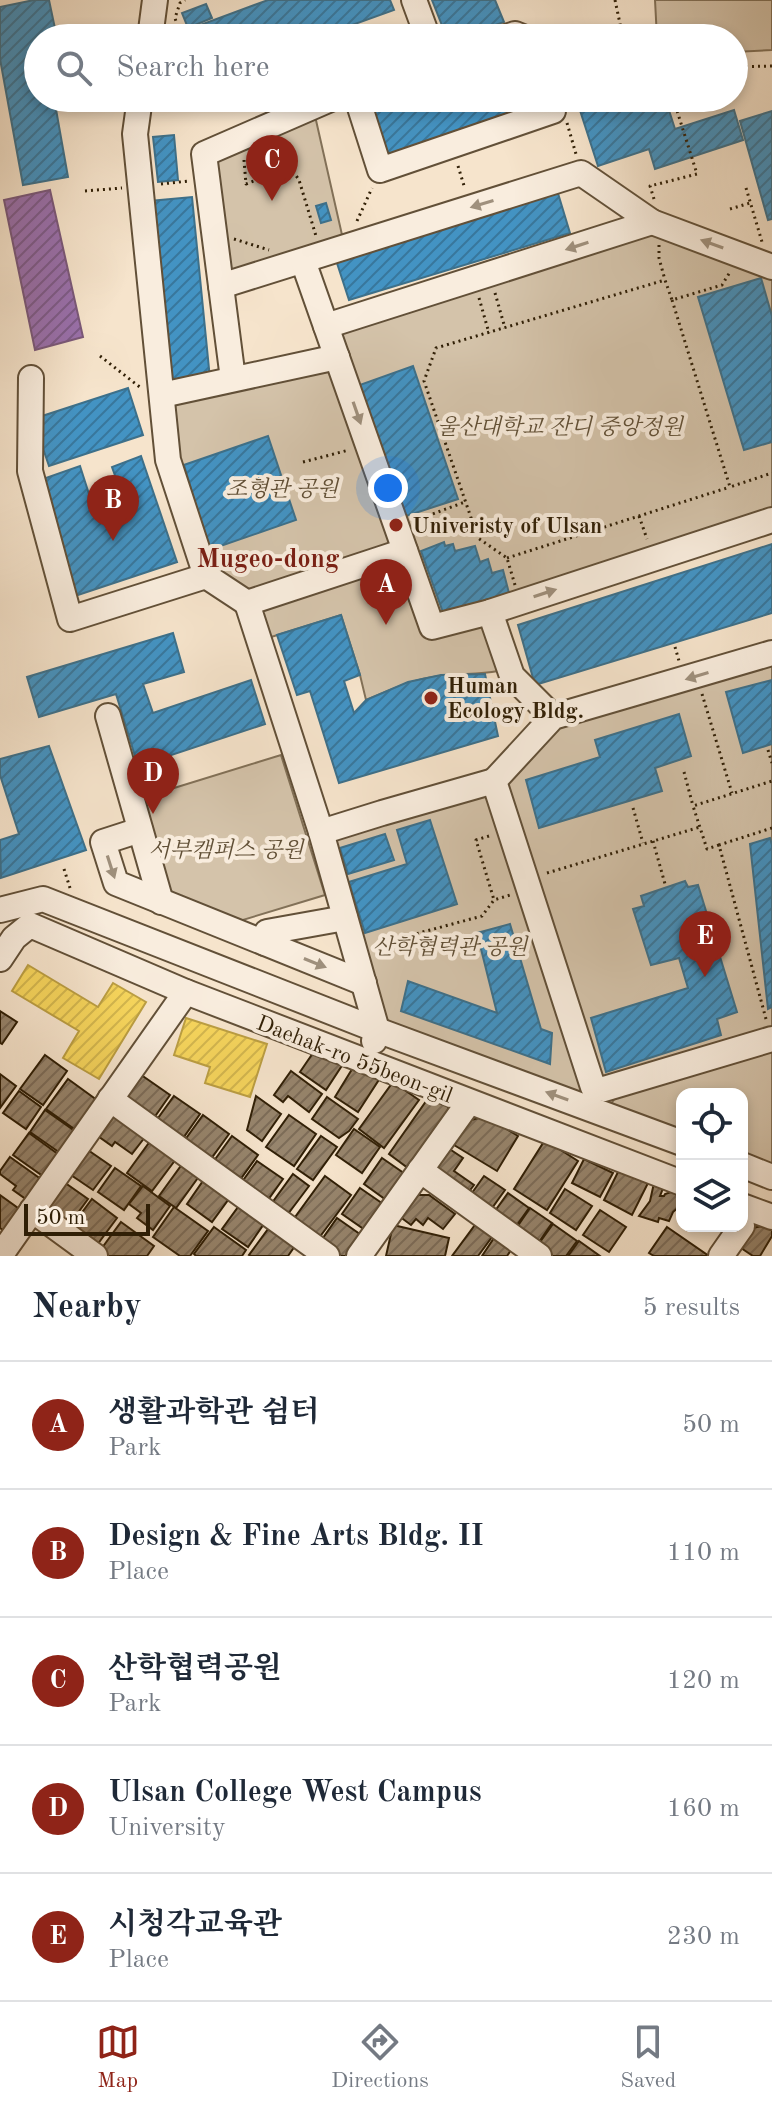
<!DOCTYPE html>
<html lang="en">
<head>
<meta charset="utf-8">
<style>
	body { margin:0; font-family:"Old Standard TT","Noto Serif KR",serif; background:#f2f2f3; color:#1f2937 }
	.controls { position:absolute; right:24px; bottom:24px; display:grid; overflow:hidden; border-radius:16px; box-shadow:0 4px 12px #0003 }
	.controls button { width:72px; height:72px; display:grid; place-items:center; padding:0; border:0; border-bottom:2px solid #e0e1e3; background:#fff; color:#1f2937; font:40px sans-serif }
	.scale { position:absolute; left:24px; bottom:20px; width:126px; box-sizing:border-box; padding-left:8px; border:4px solid #301f06; border-top:0; font-size:22px; line-height:28px; white-space:nowrap; color:#301f06; -webkit-text-stroke:6px #f9edde; paint-order:stroke }
	.you { position:absolute; left:388px; top:488px; width:28px; height:28px; margin:-20px; border:6px solid #fff; border-radius:50%; background:#1a73e8; box-shadow:0 0 0 12px #1a73e833 }
	.badge { display:grid; place-items:center; width:52px; height:52px; border-radius:50%; background:#8f2418; color:#fff; font-size:26px; font-weight:700 }
	.pin { position:absolute; translate:-50% -66px; filter:drop-shadow(0 2px 4px #0008) }
	.pin::after { content:''; position:absolute; top:42px; width:28px; height:24px; background:inherit; clip-path:polygon(0 0,100% 0,50% 100%) }
	.list { margin:0; padding:0; list-style:none }
	h2 { display:flex; justify-content:space-between; align-items:center; height:104px; margin:0; padding:0 32px; font-size:34px }
	h2 small { font-size:26px; font-weight:400; color:#747a83 }
	.list li { display:grid; grid-template-columns:52px 1fr auto; gap:24px; align-items:center; box-sizing:border-box; height:128px; padding:0 32px; border-top:2px solid #e0e1e3 }
	.list b { display:block; font-size:30px; white-space:nowrap }
	.list p { margin:0; font-size:26px; white-space:nowrap; color:#747a83 }
	.list em { font-size:26px; font-style:normal; color:#747a83 }
	.icon { flex:none; width:44px; height:44px; fill:none; stroke:currentColor; stroke-width:2; stroke-linecap:round; stroke-linejoin:round }
	.map { position:relative; flex:none; width:772px; height:1256px; overflow:hidden }
	.search { position:absolute; background:#fff; box-shadow:0 4px 12px #0003; left:24px; right:24px; top:24px; height:88px; display:flex; align-items:center; gap:20px; box-sizing:border-box; padding:0 28px; border-radius:44px; color:#747a83; font-size:30px }
	.sheet { height:744px; background:#fff }
	nav { display:flex; justify-content:space-around; align-items:center; box-sizing:border-box; height:112px; border-top:2px solid #e0e1e3; background:#fff; font-size:22px; color:#747a83 }
	nav a { display:grid; justify-items:center; gap:4px }
	nav .on { color:#8f2418 }
	.map>svg:first-child { display:block }
	.green { fill:#d4c3aa; stroke:#827158; stroke-width:2 }
	.homes { fill:url(#homes-hatch); stroke:#bb9e42; stroke-width:2 }
	.offices { fill:url(#offices-hatch); stroke:#7a587a; stroke-width:2 }
	.schools { fill:url(#schools-hatch); stroke:#3d708a; stroke-width:2 }
	.building { fill:url(#building-hatch); stroke:#301f06; stroke-width:2 }
	.lines { fill:none; stroke-linecap:round; stroke-linejoin:round }
	.minor-casing { stroke:#625038; stroke-width:28 }
	.path { stroke:#301f06; stroke-width:3; stroke-dasharray:2 4; stroke-linecap:butt }
	.minor { stroke:#f9edde; stroke-width:24 }
	.oneway { fill:#9f907d }
	.poi-dot { fill:#8f2418; stroke:#f9edde; stroke-width:3 }
	.labels { text-anchor:middle; stroke-width:8; stroke-linejoin:round; paint-order:stroke }
	.park-label { font-size:22px; font-style:italic; fill:#615037; stroke:#f9edde }
	.poi-label { font-size:22px; font-weight:bold; fill:#301f06; stroke:#f9edde; text-anchor:start }
	.street-label { font-size:22px; fill:#301f06; stroke:#f9edde }
	.quarter-label { font-size:26px; font-weight:bold; fill:#7a1f14; stroke:#f9edde }
</style>
</head>
<body>
<div class="map">
<svg width="772" height="1256" viewBox="0 0 772 1256">
	<defs>
		<pattern id="homes-hatch" width="6" height="6" patternUnits="userSpaceOnUse" patternTransform="scale(2)"><rect width="6" height="6" fill="#f6d55c"/><path d="M-1 1l2-2M0 6l6-6M5 7l2-2" fill="none" stroke="#d3b64e"/></pattern>
		<pattern id="offices-hatch" width="6" height="6" patternUnits="userSpaceOnUse" patternTransform="scale(2)"><rect width="6" height="6" fill="#9970ab"/><path d="M-1 1l2-2M0 6l6-6M5 7l2-2" fill="none" stroke="#7d5b89"/></pattern>
		<pattern id="schools-hatch" width="6" height="6" patternUnits="userSpaceOnUse" patternTransform="scale(2)"><rect width="6" height="6" fill="#4393c3"/><path d="M-1 1l2-2M0 6l6-6M5 7l2-2" fill="none" stroke="#38779c"/></pattern>
		<pattern id="building-hatch" width="6" height="6" patternUnits="userSpaceOnUse" patternTransform="scale(2)"><rect width="6" height="6" fill="#97856d"/><path d="M-1 1l2-2M0 6l6-6M5 7l2-2" fill="none" stroke="#7c6c58"/></pattern>
	</defs>
	<rect width="100%" height="100%" fill="#f6e4cc"/>
	<filter id="stains"><feTurbulence type="fractalNoise" baseFrequency=".0025" numOctaves="4"/><feColorMatrix values="0 0 0 0 .2 0 0 0 0 .09 0 0 0 0 .02 0 0 0 .5 -.17"/></filter>
	<radialGradient id="worn" r=".72"><stop offset=".6" stop-color="#630" stop-opacity="0"/><stop offset="1" stop-color="#630" stop-opacity=".3"/></radialGradient>
	<g class="green">
		<polygon points="655,0 772,0 772,50 734,52 734,38 657,38"/>
		<polygon points="313,107 345,248 221,286 204,154"/>
		<polygon points="652,222 772,267 772,520 432,627 326,326"/>
		<polygon points="334,361 400,546 248,598 211,574 174,457 169,397"/>
		<path d="M 402,557 L 431,632 L 484,617 L 498,671 C 478,675 459,673 439,676 C 413,679 390,690 366,700 L 360,675 L 341,615 L 268,638 L 258,607 Z"/>
		<polygon points="772,661 772,1033 600,1079 500,782 551,726"/>
		<polygon points="281,755 325,895 223,926 161,902 132,801"/>
		<polygon points="487,793 584,1092 577,1095 386,1026 331,839"/>
		<polygon points="772,1050 772,1171 742,1159 742,1094 682,1094 682,1137 611,1104 615,1098"/>
	</g>
	<g class="homes">
		<polygon points="28,965 98,1007 113,983 146,1002 99,1079 63,1058 79,1031 12,991"/>
		<polygon points="186,1018 267,1044 250,1097 205,1083 210,1067 174,1055"/>
	</g>
	<polygon class="offices" points="50,190 83,337 35,350 4,200"/>
	<g class="schools">
		<polygon points="34,0 49,0 57,38 38,38 38,98 54,98 68,177 23,185 0,59 0,7"/>
		<polygon points="268,0 390,0 394,10 316,38 187,38 184,31"/>
		<polygon points="432,0 495,0 504,22 459,38 447,38"/>
		<polygon points="206,4 212,18 188,28 182,13"/>
		<polygon points="366,98 401,98 402,102 413,98 537,98 538,103 385,156"/>
		<polygon points="576,98 645,98 645,102 665,98 675,129 734,110 743,140 655,169 649,149 598,166"/>
		<polygon points="772,111 772,219 768,220 740,121"/>
		<polygon points="174,135 178,180 158,182 153,137"/>
		<polygon points="557,190 570,233 349,300 335,257"/>
		<polygon points="192,197 210,379 170,385 150,201"/>
		<polygon points="326,203 331,220 321,223 316,206"/>
		<polygon points="761,278 772,316 772,442 744,450 698,297"/>
		<polygon points="413,366 458,499 400,518 354,387"/>
		<polygon points="128,388 143,435 49,466 33,419"/>
		<polygon points="268,436 296,520 209,550 184,465"/>
		<polygon points="141,456 177,562 75,596 37,481 80,466 97,519 127,509 112,467"/>
		<polygon points="444,542 445,546 453,544 455,551 475,546 480,562 488,559 492,573 503,570 510,597 445,618 421,551"/>
		<polygon points="772,544 772,613 535,685 518,625"/>
		<polygon points="341,615 360,675 344,681 354,713 366,700 408,682 441,675 485,674 498,736 339,783 310,691 297,695 277,635"/>
		<polygon points="173,633 184,672 143,684 153,713 251,680 265,724 138,766 116,694 39,717 27,677"/>
		<polygon points="772,680 772,744 743,753 726,692"/>
		<polygon points="679,714 691,756 655,768 662,791 539,828 526,780 600,757 595,740"/>
		<polygon points="49,746 86,850 1,878 0,840 19,834 0,775 0,759"/>
		<polygon points="430,820 457,904 365,933 349,882 407,864 397,830"/>
		<polygon points="385,834 394,860 348,874 340,848"/>
		<polygon points="770,838 772,845 772,1007 768,1009 750,844"/>
		<polygon points="685,881 688,887 698,885 737,1012 717,1019 721,1035 606,1072 591,1018 688,988 679,958 651,965 633,909 644,906 641,896"/>
		<polygon points="510,924 541,1029 552,1033 550,1064 401,1011 408,981 497,1013 477,933"/>
	</g>
	<g class="building">
		<polygon points="0,1011 17,1022 2,1044 0,1043"/>
		<polygon points="317,1047 343,1064 326,1090 300,1072"/>
		<polygon points="45,1055 67,1071 43,1105 20,1089"/>
		<polygon points="354,1066 382,1075 358,1112 335,1097"/>
		<polygon points="291,1071 322,1094 309,1112 288,1096 283,1102 274,1095"/>
		<polygon points="137,1072 170,1095 151,1122 127,1105 123,1090"/>
		<polygon points="0,1074 16,1086 0,1108"/>
		<polygon points="68,1079 101,1103 80,1133 46,1109"/>
		<polygon points="393,1082 419,1100 384,1148 359,1129"/>
		<polygon points="19,1091 41,1107 26,1129 3,1113"/>
		<polygon points="174,1096 200,1114 179,1144 153,1125"/>
		<polygon points="256,1096 281,1114 262,1141 247,1130"/>
		<polygon points="327,1097 358,1119 349,1131 339,1138 312,1119"/>
		<polygon points="429,1097 447,1103 450,1116 412,1171 389,1154"/>
		<polygon points="45,1110 79,1134 63,1155 30,1132"/>
		<polygon points="203,1115 229,1134 208,1163 182,1144"/>
		<polygon points="289,1115 316,1134 294,1166 266,1147"/>
		<polygon points="485,1116 518,1136 497,1171 454,1145 468,1121"/>
		<polygon points="107,1117 118,1117 145,1137 132,1154 115,1142 112,1146 95,1134"/>
		<polygon points="354,1129 380,1147 362,1173 336,1155"/>
		<polygon points="29,1133 62,1157 47,1179 13,1155"/>
		<polygon points="232,1136 258,1155 237,1184 211,1165"/>
		<polygon points="321,1136 337,1147 313,1180 297,1169"/>
		<polygon points="151,1140 176,1159 152,1191 127,1173"/>
		<polygon points="545,1140 578,1161 547,1210 514,1189"/>
		<polygon points="85,1148 111,1166 93,1190 68,1173"/>
		<polygon points="448,1148 463,1158 454,1171 474,1185 464,1198 434,1166"/>
		<polygon points="10,1157 45,1182 30,1202 13,1190 16,1186 0,1174 0,1171"/>
		<polygon points="382,1158 408,1176 389,1202 364,1184"/>
		<polygon points="584,1159 613,1173 600,1197 572,1183"/>
		<polygon points="257,1161 283,1179 265,1204 239,1186"/>
		<polygon points="183,1163 200,1175 176,1208 159,1196"/>
		<polygon points="115,1168 141,1186 124,1210 98,1192"/>
		<polygon points="619,1170 648,1183 632,1215 604,1200"/>
		<polygon points="293,1174 309,1186 285,1218 269,1207"/>
		<polygon points="325,1176 351,1195 316,1242 290,1224"/>
		<polygon points="484,1176 505,1190 487,1215 467,1200"/>
		<polygon points="205,1178 231,1196 212,1222 187,1204"/>
		<polygon points="61,1180 88,1199 66,1229 48,1216 45,1201"/>
		<polygon points="654,1183 664,1186 660,1196 664,1196 665,1194 674,1191 681,1196 681,1205 673,1212 669,1221 659,1218 658,1222 639,1216 650,1201"/>
		<polygon points="143,1186 170,1206 153,1230 137,1218 141,1213 129,1204"/>
		<polygon points="360,1188 386,1206 368,1232 342,1214"/>
		<polygon points="565,1189 592,1206 576,1230 550,1213"/>
		<polygon points="508,1193 529,1208 512,1232 490,1218"/>
		<polygon points="0,1195 25,1213 10,1235 0,1228"/>
		<polygon points="415,1195 429,1195 455,1214 443,1229 428,1218 423,1225 416,1219 411,1225 399,1216"/>
		<polygon points="92,1199 117,1218 94,1249 69,1230"/>
		<polygon points="241,1203 266,1221 248,1247 222,1229"/>
		<polygon points="174,1207 208,1231 190,1256 180,1256 153,1237"/>
		<polygon points="530,1208 552,1223 535,1248 513,1233"/>
		<polygon points="600,1210 626,1227 609,1252 583,1235"/>
		<polygon points="337,1218 364,1237 350,1256 334,1256 318,1245"/>
		<polygon points="121,1222 154,1246 147,1256 104,1256 99,1252"/>
		<polygon points="553,1224 577,1241 566,1256 545,1256 535,1249"/>
		<polygon points="271,1225 297,1243 288,1256 251,1256 249,1255"/>
		<polygon points="393,1225 449,1238 445,1256 386,1256"/>
		<polygon points="475,1225 492,1237 478,1256 452,1256"/>
		<polygon points="766,1225 772,1229 772,1236 760,1256 753,1256 741,1248 753,1228"/>
		<polygon points="214,1227 246,1250 242,1256 196,1256 194,1254"/>
		<polygon points="667,1227 709,1256 654,1256 649,1253"/>
		<polygon points="494,1238 511,1250 507,1256 482,1256"/>
		<polygon points="579,1241 600,1256 568,1256"/>
	</g>
	<g class="lines">
		<defs>
			<g id="minor">
				<polyline points="414,0 428,38"/>
				<polyline points="150,38 155,0"/>
				<polyline points="503,38 515,34 525,38"/>
				<polyline points="140,98 135,134 168,460 206,576 247,603"/>
				<polyline points="333,98 204,154 221,286 581,173 652,222 772,267"/>
				<polyline points="357,98 380,170 553,111 548,98"/>
				<polyline points="303,261 432,627 490,612 772,520"/>
				<polyline points="221,286 233,379"/>
				<polyline points="326,326 652,222"/>
				<polyline points="31,378 30,471 70,619 206,576"/>
				<polyline points="162,395 337,357"/>
				<polyline points="405,551 247,603 321,832 382,813 494,781"/>
				<polyline points="490,612 512,676 553,717"/>
				<polyline points="772,653 553,717 494,781 593,1087 604,1089 772,1039"/>
				<polyline points="108,716 161,902"/>
				<polyline points="140,830 103,842 116,883 364,983"/>
				<polyline points="321,832 377,1030 374,1041"/>
				<polyline points="0,910 43,899 377,1030 682,1143"/>
				<polyline points="265,943 267,932 345,918"/>
				<polyline points="0,959 14,938 30,925 186,992 682,1183"/>
				<polyline points="110,1099 327,1256"/>
				<polyline points="742,1165 772,1177"/>
				<polyline points="420,1170 539,1256"/>
				<polyline points="742,1206 772,1217"/>
				<polyline points="32,1210 95,1256"/>
				<polyline points="0,1256 186,992"/>
				<polyline points="359,1256 469,1102"/>
				<polyline points="721,1256 742,1226"/>
			</g>
		</defs>
		<use href="#minor" class="minor-casing"/>
		<g class="path">
			<polyline points="615,0 622,33 629,38"/>
			<polyline points="390,33 405,27"/>
			<polyline points="181,38 175,18 180,3 185,0"/>
			<polyline points="734,67 772,66"/>
			<polyline points="567,123 576,154"/>
			<polyline points="244,160 246,184 277,172 295,174 299,180 316,236"/>
			<polyline points="458,166 465,189"/>
			<polyline points="161,184 189,181"/>
			<polyline points="746,188 762,242"/>
			<polyline points="85,191 122,188"/>
			<polyline points="654,199 650,186 697,174 673,98"/>
			<polyline points="730,209 750,203"/>
			<polyline points="357,221 372,188"/>
			<polyline points="234,239 269,250"/>
			<polyline points="659,245 659,258 665,280"/>
			<polyline points="495,293 505,328"/>
			<polyline points="479,298 489,333"/>
			<polyline points="672,300 730,487 772,473"/>
			<polyline points="100,356 141,388"/>
			<polyline points="303,462 349,450"/>
			<polyline points="639,516 647,539"/>
			<polyline points="416,520 465,502"/>
			<polyline points="507,558 730,487"/>
			<polyline points="515,585 507,558 478,538 424,381 436,348 665,280 672,300 722,285 730,272"/>
			<polyline points="675,647 679,661"/>
			<polyline points="702,694 732,793"/>
			<polyline points="768,750 772,763"/>
			<polyline points="684,772 693,806"/>
			<polyline points="633,808 643,843"/>
			<polyline points="489,836 476,840 494,900"/>
			<polyline points="653,841 665,884"/>
			<polyline points="719,845 707,849 693,806 772,781"/>
			<polyline points="64,869 70,888"/>
			<polyline points="547,873 700,827"/>
			<polyline points="382,943 482,916 494,900 510,895"/>
			<polyline points="766,1019 719,845 772,828"/>
		</g>
		<use href="#minor" class="minor"/>
	</g>
	<defs><path id="oneway-solid" d="M-6-.8H1V-3.2L6.5 0L1 3.2V.8H-6Z" transform="scale(2)"/></defs>
	<g class="oneway">
		<use href="#oneway-solid" transform="translate(482 204) rotate(163)"/>
		<use href="#oneway-solid" transform="translate(712 244) rotate(-160)"/>
		<use href="#oneway-solid" transform="translate(577 246) rotate(162)"/>
		<use href="#oneway-solid" transform="translate(357 413) rotate(71)"/>
		<use href="#oneway-solid" transform="translate(545 593) rotate(-18)"/>
		<use href="#oneway-solid" transform="translate(697 676) rotate(163)"/>
		<use href="#oneway-solid" transform="translate(111 867) rotate(72)"/>
		<use href="#oneway-solid" transform="translate(315 963) rotate(22)"/>
		<use href="#oneway-solid" transform="translate(557 1096) rotate(-160)"/>
	</g>
	<g class="poi-dot">
		<circle cx="396" cy="525" r="8"/>
		<circle cx="431" cy="698" r="8"/>
	</g>
	<g class="labels">
		<g class="park-label">
			<text x="560" y="434">울산대학교 잔디 중앙정원</text>
			<text x="282" y="496">조형관 공원</text>
			<text x="226" y="857">서부캠퍼스 공원</text>
			<text x="450" y="954">산학협력관 공원</text>
		</g>
		<g class="poi-label">
			<text x="412" y="533">Univeristy of Ulsan</text>
			<text x="447" y="693">Human<tspan x="447" dy="25">Ecology Bldg.</tspan></text>
		</g>
		<g class="street-label">
			<text transform="translate(355 1058) rotate(21)" y="8">Daehak-ro 55beon-gil</text>
		</g>
		<g class="quarter-label">
			<text x="268" y="567">Mugeo-dong</text>
		</g>
	</g>
	<rect width="100%" height="100%" filter="url(#stains)"/>
	<rect width="100%" height="100%" fill="url(#worn)"/>
</svg>
<div class="controls">
<button><svg class="icon" aria-label="locate" viewBox="0 0 24 24"><circle cx="12" cy="12" r="6"/><path d="M12 2v4M12 18v4M2 12h4M18 12h4"/></svg></button>
<button><svg class="icon" aria-label="layers" viewBox="0 0 24 24"><path d="M12 4l9 5-9 5-9-5zM3 14l9 5 9-5"/></svg></button>
</div>
<div class="scale">50 m</div>
<div class="you"></div>
<div class="pin badge" style="left:386px;top:625px">A</div>
<div class="pin badge" style="left:113px;top:541px">B</div>
<div class="pin badge" style="left:272px;top:201px">C</div>
<div class="pin badge" style="left:153px;top:814px">D</div>
<div class="pin badge" style="left:705px;top:977px">E</div>
<div class="search"><svg class="icon" aria-label="search" viewBox="0 0 24 24"><circle cx="10" cy="10" r="6"/><path d="M15 15l6 6"/></svg>Search here</div>
</div>
<section class="sheet">
<h2>Nearby<small>5 results</small></h2>
<ul class="list">
<li><span class="badge">A</span><div><b>생활과학관 쉼터</b><p>Park</p></div><em>50 m</em></li>
<li><span class="badge">B</span><div><b>Design &amp; Fine Arts Bldg. II</b><p>Place</p></div><em>110 m</em></li>
<li><span class="badge">C</span><div><b>산학협력공원</b><p>Park</p></div><em>120 m</em></li>
<li><span class="badge">D</span><div><b>Ulsan College West Campus</b><p>University</p></div><em>160 m</em></li>
<li><span class="badge">E</span><div><b>시청각교육관</b><p>Place</p></div><em>230 m</em></li>
</ul>
</section>
<nav>
<a class="on"><svg class="icon" aria-label="map" viewBox="0 0 24 24"><path d="M3 6l6-2 6 2 6-2v14l-6 2-6-2-6 2zM9 4v14M15 6v14"/></svg>Map</a>
<a><svg class="icon" aria-label="directions" viewBox="0 0 24 24"><path d="M12 3l9 9-9 9-9-9zM9 14v-3h6M13 9l2 2-2 2"/></svg>Directions</a>
<a><svg class="icon" aria-label="saved" viewBox="0 0 24 24"><path d="M7 4h10v16l-5-4-5 4z"/></svg>Saved</a>
</nav>
</body>
</html>
